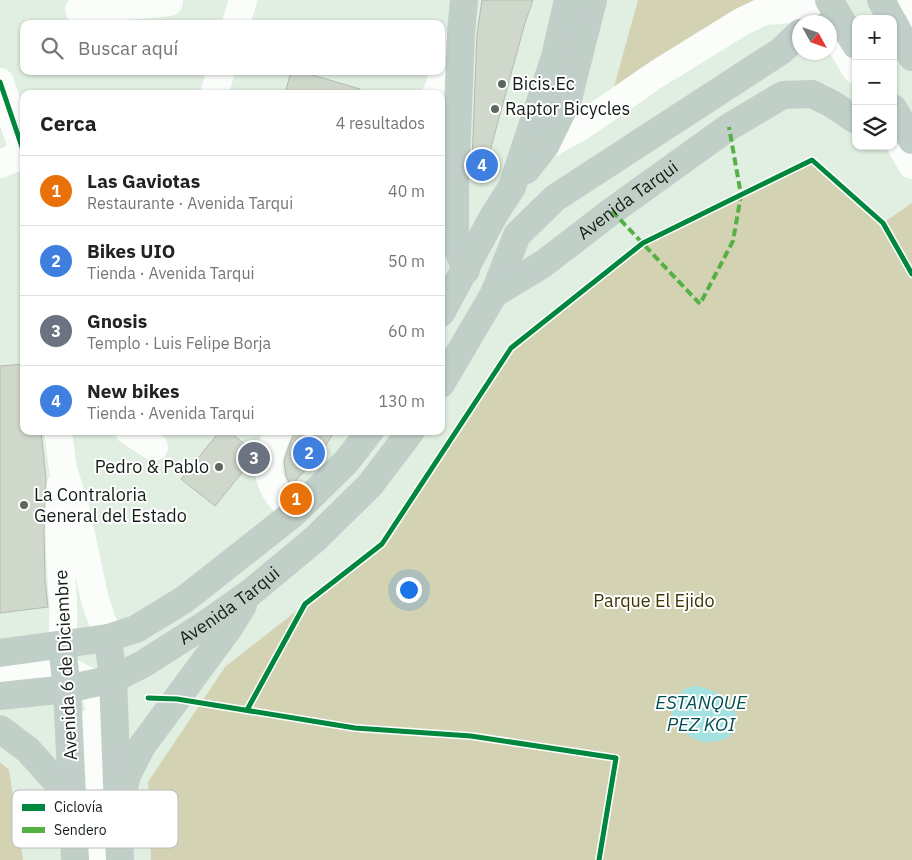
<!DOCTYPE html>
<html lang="es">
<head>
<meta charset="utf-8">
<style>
	body { margin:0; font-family:"IBM Plex Sans",sans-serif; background:#f2f2f2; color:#222 }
	.controls { position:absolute; right:15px; top:15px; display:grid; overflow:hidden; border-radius:10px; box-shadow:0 1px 4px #0004 }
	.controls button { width:45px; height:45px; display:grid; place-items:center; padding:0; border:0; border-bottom:1px solid #e0e0e0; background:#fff; color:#222; font:25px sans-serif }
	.compass { position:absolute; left:792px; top:15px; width:45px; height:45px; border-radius:50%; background:#fff; box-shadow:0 1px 4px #0004; rotate:130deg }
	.you { position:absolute; left:408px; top:589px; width:18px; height:18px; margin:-12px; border:4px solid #fff; border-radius:50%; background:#1a73e8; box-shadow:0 0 0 8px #1a73e833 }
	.badge { display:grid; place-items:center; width:32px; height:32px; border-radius:50%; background:#0b8043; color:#fff; font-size:16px; font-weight:700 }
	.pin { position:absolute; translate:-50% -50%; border:2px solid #fff; box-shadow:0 1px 5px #0006 }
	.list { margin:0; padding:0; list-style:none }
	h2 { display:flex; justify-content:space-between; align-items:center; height:65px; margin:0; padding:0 20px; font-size:21px }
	h2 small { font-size:16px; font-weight:400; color:#767676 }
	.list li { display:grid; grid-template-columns:32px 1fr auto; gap:15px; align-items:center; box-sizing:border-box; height:70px; padding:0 20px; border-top:1px solid #e0e0e0 }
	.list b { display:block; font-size:19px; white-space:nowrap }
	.list p { margin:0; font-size:16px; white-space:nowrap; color:#767676 }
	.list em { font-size:16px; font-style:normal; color:#767676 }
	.icon { flex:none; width:28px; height:28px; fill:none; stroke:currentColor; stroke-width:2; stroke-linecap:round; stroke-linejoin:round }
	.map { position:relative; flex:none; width:912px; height:860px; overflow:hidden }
	.search { position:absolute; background:#fff; box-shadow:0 1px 4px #0004; left:20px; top:20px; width:425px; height:55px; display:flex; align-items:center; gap:12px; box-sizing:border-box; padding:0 18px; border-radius:10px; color:#767676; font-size:19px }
	.panel { position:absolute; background:#fff; box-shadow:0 1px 4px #0004; left:20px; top:90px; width:425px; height:345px; border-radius:10px }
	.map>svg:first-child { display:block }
	.green { fill:#d3d3b3 }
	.water { fill:#a4e2e1 }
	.building { fill:#d0d8cc; stroke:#b3bbb0 }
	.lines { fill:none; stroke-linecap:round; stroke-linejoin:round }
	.major-tunnel { stroke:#b7c5b8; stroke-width:28; stroke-dasharray:28 14; stroke-linecap:butt }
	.minor { stroke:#fafdfa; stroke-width:28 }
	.major { stroke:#c1cfc9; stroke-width:28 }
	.quiet { stroke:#55b145; stroke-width:4; stroke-dasharray:8 4; stroke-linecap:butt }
	.cycleway-casing { stroke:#fff; stroke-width:8 }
	.cycleway { stroke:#00873e; stroke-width:5 }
	.poi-dot { fill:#5c675d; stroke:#fff; stroke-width:2 }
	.labels { text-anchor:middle; stroke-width:4; stroke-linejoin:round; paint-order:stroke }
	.poi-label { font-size:18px; fill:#151e16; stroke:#fff; text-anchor:start }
	.street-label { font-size:18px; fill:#151e16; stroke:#fff }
	.park-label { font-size:18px; fill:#413503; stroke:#fff }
	.water-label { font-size:19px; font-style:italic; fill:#014f53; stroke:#fff }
	.key { fill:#fff; stroke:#b9bcb9; stroke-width:1 }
	.key-label { font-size:14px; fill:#151e16 }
</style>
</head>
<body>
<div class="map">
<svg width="912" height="860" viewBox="0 0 912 860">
	<rect width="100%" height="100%" fill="#e0efe1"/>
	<g class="green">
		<polygon points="638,0 788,0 783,7 603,127"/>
		<polygon points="812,160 883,223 912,203 912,860 151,860 148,782 225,667 382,544 511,348 596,282 643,243"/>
		<polygon points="0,762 9,770 23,860 0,860"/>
	</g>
	<path class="water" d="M 696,686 C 717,690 729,697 737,717 C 735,724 733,734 727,738 C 723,740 711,743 707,742 C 691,742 665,721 673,703 C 676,697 682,692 686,688 Z"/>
	<g class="building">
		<polygon points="482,0 533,0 525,23 487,162 479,167 472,162 477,34"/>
		<polygon points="291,71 299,71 360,89 359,94 285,94"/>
		<polygon points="24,364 24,431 41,431 46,480 44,529 45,580 48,607 0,613 0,366"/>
		<polygon points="220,431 229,431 254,452 253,459 215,506 181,479"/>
		<polygon points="294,431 335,431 321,452 291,486 286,476 284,461"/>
	</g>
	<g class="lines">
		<polyline class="major-tunnel" points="810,22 827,3 828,0"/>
		<g class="minor">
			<polyline points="904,0 912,15"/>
			<path d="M 79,10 C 109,6 139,6 169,2"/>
			<polyline points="236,24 243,0"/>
			<polyline points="830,26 856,70"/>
			<polyline points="0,82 24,153"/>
			<polyline points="214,94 221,71"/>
			<polyline points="436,94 460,35"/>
			<polyline points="893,132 912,165"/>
			<polyline points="545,146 580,127 657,74 741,22 764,11 789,9 815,1"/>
			<polyline points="0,164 24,154"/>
			<polyline points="58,431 63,470 75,506 95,600 108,638"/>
			<polyline points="129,431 154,447"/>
			<path d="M 279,431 C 268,450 264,468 274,488 C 278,497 288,505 294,513"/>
			<path d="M 61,484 C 57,524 61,563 63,604 C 64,618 63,632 62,646"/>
			<polyline points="0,670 28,666 64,669 92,683 101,712 103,746"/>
			<polyline points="89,724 94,860"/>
		</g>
		<g class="major">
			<polyline points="464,0 461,33 455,186 455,243 466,270"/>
			<polyline points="829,0 856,45"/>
			<polyline points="881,0 891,19"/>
			<polyline points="893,22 912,57"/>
			<polyline points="893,108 912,140"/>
			<polyline points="526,170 545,146 568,99 593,0"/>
			<polyline points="494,294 517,235 555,198 781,51 800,33"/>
			<polyline points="441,313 494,215 512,187 555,57 568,0"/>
			<path id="s1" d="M 441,384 L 494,294 L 543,264 L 612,211 L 729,127 L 783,95 L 812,94 L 832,104 L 856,120"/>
			<polyline points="108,638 113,679 120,860"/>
			<polyline points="62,646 67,689 75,860"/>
			<polyline points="0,653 108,638 136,629 185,599 294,513 346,462 370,431"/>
			<path id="s2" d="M 0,696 L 67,689 L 113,679 L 143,664 L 209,622 L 250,593 L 314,540 L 370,485 L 411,431"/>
			<polyline points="0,729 28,750 72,799"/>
			<polyline points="118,813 127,775 142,746 229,628 243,605"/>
		</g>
		<polyline class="quiet" points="612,211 700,304 733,241 741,195 729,127"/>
		<defs>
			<g id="cycleway">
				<polyline points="0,82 24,153"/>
				<polyline points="148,698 177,699 355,728 471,736 616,758 599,860"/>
				<polyline points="247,710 305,604 382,544 511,348 643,243 812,160 883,223 912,274"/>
			</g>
		</defs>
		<use href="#cycleway" class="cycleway-casing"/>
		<use href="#cycleway" class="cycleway"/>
	</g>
	<g class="poi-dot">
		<circle cx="502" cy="84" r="5"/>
		<circle cx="495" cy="109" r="5"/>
		<circle cx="219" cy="467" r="5"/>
		<circle cx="24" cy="505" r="5"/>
	</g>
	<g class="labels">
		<g class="poi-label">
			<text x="512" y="90">Bicis.Ec</text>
			<text x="505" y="115">Raptor Bicycles</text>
			<text x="209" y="473" text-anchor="end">Pedro &amp; Pablo</text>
			<text x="34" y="501">La Contraloria<tspan x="34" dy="21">General del Estado</tspan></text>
		</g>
		<g class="street-label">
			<text dy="6" stroke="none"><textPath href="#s1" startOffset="268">Avenida Tarqui</textPath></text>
			<text dy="6" stroke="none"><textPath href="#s2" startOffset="252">Avenida Tarqui</textPath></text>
			<text transform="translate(66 665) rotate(-93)" y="6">Avenida 6 de Diciembre</text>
		</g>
		<g class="park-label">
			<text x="654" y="607">Parque El Ejido</text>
		</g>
		<g class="water-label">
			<text x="701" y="709">ESTANQUE<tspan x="701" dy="22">PEZ KOI</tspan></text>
		</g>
	</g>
	<rect x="12" y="790" width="166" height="58" rx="8" class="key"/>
	<rect x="22" y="804" width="23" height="7" fill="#00873e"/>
	<rect x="22" y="827" width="23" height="6" fill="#55b145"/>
	<g class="key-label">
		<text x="54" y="812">Ciclovía</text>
		<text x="54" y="835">Sendero</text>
	</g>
</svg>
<div class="controls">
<button>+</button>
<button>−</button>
<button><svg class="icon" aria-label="layers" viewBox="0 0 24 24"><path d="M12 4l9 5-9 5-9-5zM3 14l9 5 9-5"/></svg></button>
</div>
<svg class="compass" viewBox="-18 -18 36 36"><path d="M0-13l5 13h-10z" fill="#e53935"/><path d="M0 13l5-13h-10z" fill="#767676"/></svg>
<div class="you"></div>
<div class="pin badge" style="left:296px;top:499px;background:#e8710a">1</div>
<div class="pin badge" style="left:309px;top:453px;background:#3f7fe0">2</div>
<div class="pin badge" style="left:254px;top:458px;background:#6b7280">3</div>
<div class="pin badge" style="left:482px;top:165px;background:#3f7fe0">4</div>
<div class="search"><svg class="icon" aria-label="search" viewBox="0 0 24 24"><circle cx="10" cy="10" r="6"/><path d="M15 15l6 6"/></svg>Buscar aquí</div>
<section class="panel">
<h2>Cerca<small>4 resultados</small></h2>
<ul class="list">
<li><span class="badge" style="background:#e8710a">1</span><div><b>Las Gaviotas</b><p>Restaurante · Avenida Tarqui</p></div><em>40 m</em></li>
<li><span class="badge" style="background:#3f7fe0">2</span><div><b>Bikes UIO</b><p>Tienda · Avenida Tarqui</p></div><em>50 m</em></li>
<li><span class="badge" style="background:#6b7280">3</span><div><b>Gnosis</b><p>Templo · Luis Felipe Borja</p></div><em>60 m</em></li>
<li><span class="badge" style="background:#3f7fe0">4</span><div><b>New bikes</b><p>Tienda · Avenida Tarqui</p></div><em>130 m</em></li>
</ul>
</section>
</div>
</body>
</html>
